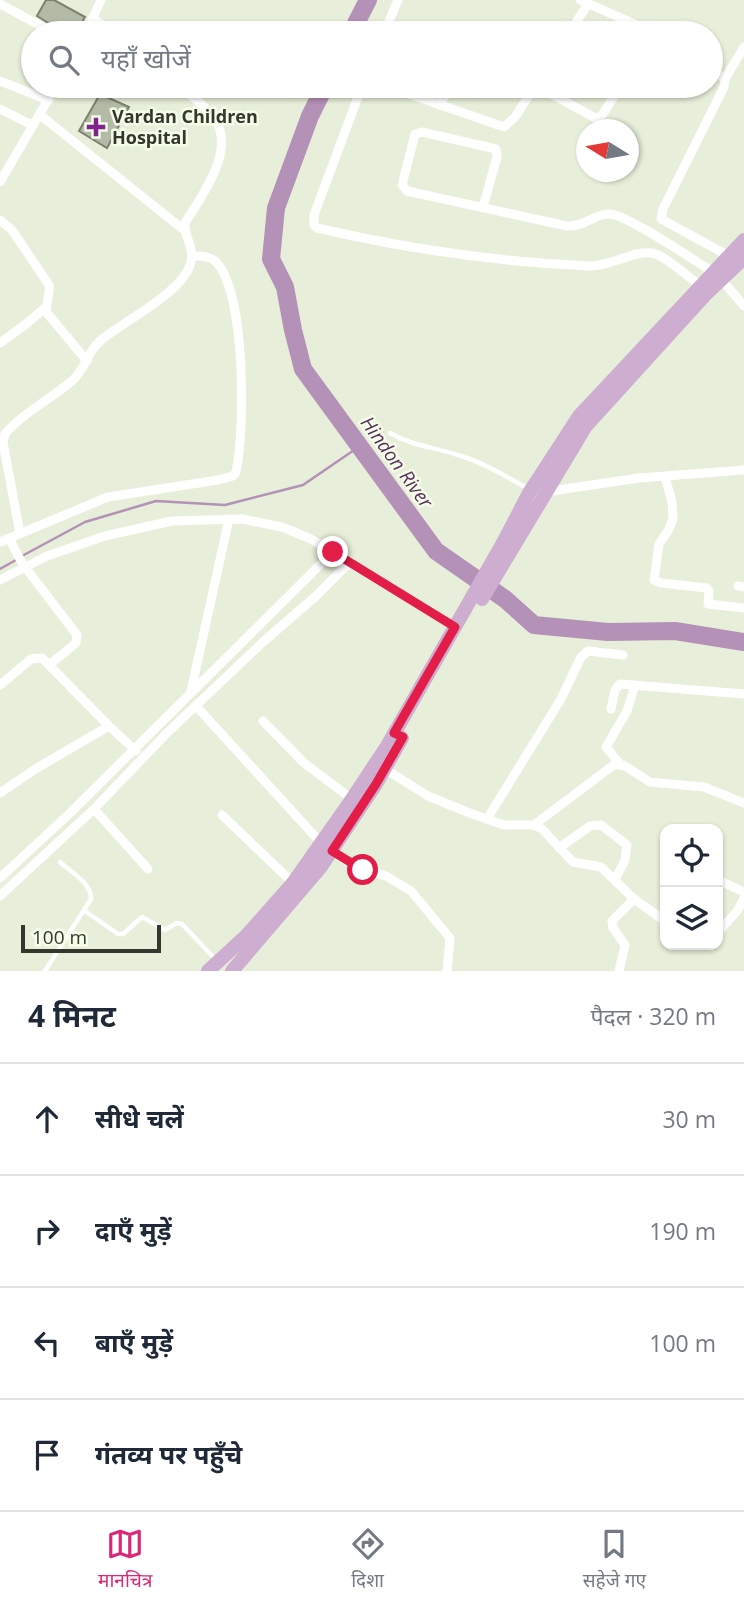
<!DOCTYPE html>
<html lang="hi">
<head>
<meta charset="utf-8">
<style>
	body { margin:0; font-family:"Open Sans","Noto Sans Devanagari",sans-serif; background:#f2f2f3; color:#1f2937 }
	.controls { position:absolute; right:21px; bottom:21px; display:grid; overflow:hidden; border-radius:14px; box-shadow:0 2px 5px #0004 }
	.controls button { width:63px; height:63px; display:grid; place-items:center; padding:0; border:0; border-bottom:2px solid #e0e1e3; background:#fff; color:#1f2937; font:35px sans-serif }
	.compass { position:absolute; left:576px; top:119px; width:63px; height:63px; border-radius:50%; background:#fff; box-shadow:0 2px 5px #0004; rotate:281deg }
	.scale { position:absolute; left:21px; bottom:18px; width:140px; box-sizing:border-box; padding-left:7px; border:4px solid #34372e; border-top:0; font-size:19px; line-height:24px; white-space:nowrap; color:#34372e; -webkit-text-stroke:5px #f4fde7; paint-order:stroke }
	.stop { position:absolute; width:21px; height:21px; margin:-16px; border:5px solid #e11d48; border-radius:50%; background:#fff }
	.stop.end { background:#e11d48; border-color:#fff; box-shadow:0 2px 7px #0008 }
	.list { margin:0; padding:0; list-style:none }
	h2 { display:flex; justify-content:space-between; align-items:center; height:91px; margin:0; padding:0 28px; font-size:30px }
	h2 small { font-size:23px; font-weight:400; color:#747a83 }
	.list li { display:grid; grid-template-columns:46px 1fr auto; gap:21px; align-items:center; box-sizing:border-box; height:112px; padding:0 28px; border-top:2px solid #e0e1e3 }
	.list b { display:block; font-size:26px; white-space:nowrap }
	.list em { font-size:23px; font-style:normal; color:#747a83 }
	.icon { flex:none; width:38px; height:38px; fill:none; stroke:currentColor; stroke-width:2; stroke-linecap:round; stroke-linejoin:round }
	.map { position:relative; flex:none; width:744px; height:971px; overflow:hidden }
	.search { position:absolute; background:#fff; box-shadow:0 2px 5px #0004; left:21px; right:21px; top:21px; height:77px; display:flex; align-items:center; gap:18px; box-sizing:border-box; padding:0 24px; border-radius:38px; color:#747a83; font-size:26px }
	.sheet { height:539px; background:#fff }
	nav { display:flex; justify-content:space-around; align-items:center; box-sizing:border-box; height:98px; border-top:2px solid #e0e1e3; background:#fff; font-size:19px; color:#747a83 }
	nav a { display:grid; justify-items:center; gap:4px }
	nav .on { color:#db2777 }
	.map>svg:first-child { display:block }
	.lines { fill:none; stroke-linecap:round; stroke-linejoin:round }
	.stream { stroke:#b491b7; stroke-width:2.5 }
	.river { stroke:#b491b7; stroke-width:18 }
	.building { fill:#b3bba6; stroke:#7b826f; stroke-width:2 }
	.service { stroke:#fff; stroke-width:4.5 }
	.minor { stroke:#fff; stroke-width:9 }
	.primary { stroke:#cdadd0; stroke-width:14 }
	.route { stroke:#e11d48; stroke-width:9 }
	.poi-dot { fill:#82228d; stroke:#f4fde7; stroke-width:2.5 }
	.labels { text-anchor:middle; stroke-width:5; stroke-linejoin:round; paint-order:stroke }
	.poi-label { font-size:18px; font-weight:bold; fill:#34372e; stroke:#f4fde7; text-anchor:start }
	.water-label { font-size:19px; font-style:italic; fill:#582c5d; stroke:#f4fde7 }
</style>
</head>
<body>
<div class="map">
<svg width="744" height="971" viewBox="0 0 744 971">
	<rect width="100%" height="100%" fill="#e7efda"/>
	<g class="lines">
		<g class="stream">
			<polyline points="22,556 85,522 156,501 225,505 303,485 360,446"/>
			<polyline points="0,569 16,560"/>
		</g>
		<g class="river">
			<polyline points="351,33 368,0"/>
			<polyline points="325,86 310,116 276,208 271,259 285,287 293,330 303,369 436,551 505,599 534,625 608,632 675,631 744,642"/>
		</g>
	</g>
	<g class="building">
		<polygon points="46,0 54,0 85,17 76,33 64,33 37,16"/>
		<polygon points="100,94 129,107 107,148 79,131"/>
	</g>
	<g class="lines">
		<g class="service">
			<path d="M 390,433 C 412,446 434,447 458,455 C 482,462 505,476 527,488"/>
			<polyline points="85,911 118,934 123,934 142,917 165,930 177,923 182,924 217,961"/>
			<path d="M 45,971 L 91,899 C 92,884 71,872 60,862"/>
		</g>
		<g class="minor">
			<polyline points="580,0 655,33"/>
			<polyline points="0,4 54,33"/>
			<polyline points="94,19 112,33"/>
			<polyline points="86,33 101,0"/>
			<polyline points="384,33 398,0"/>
			<polyline points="569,33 588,4"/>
			<polyline points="711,68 725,79 724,87 663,209 661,219 729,256"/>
			<polyline points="725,79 744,47"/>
			<polyline points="0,81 48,100"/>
			<path d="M 362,86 L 314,215 L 314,225 L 317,228 C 407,249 497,262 589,266 C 610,267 634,250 652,253 C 665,255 689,278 701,286"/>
			<polyline points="386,86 504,127 515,117 535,86"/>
			<polyline points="537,86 597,119 602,115 621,86"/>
			<polyline points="439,105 451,86"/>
			<polyline points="0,109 32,125"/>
			<polyline points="39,114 184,230"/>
			<polyline points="0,182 56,86"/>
			<path d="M 483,207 L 497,157 L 496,149 L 422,132 L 415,134 L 402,185 L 407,191 L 567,226 C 584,227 593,215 608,214 C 624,212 695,261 713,272"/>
			<path d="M 0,220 L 12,230 L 49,285 C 51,294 45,303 47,313 L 87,361"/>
			<polyline points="721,279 744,306"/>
			<polyline points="0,343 26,324 46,307"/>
			<polyline points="665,477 672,502 673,519 668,531 659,544 654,580 661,583 707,588 709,591 708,604 744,608"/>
			<polyline points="545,492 639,478 744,470"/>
			<path d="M 20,534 L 3,442 L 5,434 C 24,412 51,399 73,380 C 85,369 88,351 100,341 C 124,321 181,293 190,265 C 196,249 184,238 185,223 C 202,195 238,149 213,116 C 204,105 190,95 179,86"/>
			<polyline points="9,538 22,563 77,635 76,643 49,665"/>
			<path d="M 0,542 L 108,497 L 218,480 L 233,476 L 236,472 C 245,430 246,297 217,263 C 211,256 201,256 192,256"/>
			<polyline points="0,580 47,556 105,536 172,521 242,519 282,527 311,539 455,627"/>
			<polyline points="738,586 744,587"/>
			<polyline points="0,685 31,659 42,658 109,726 37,768 0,793"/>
			<polyline points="191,691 229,519"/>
			<polyline points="196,706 322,844 355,867 386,876 411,891 450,938 447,971"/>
			<polyline points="611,709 615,690 620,684 744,694"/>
			<polyline points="263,721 304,763 352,799"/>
			<polyline points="109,726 136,751"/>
			<polyline points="620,764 606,747 627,711 635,685"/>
			<polyline points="385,769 428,796 467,812 504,825 534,825 542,829 573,862 601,867 634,899 665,921"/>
			<polyline points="94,809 148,869"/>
			<polyline points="222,815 293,883"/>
			<polyline points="487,819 561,699 581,657 588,651 623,655"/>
			<polyline points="534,825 615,764 625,766 650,782 704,787 744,803"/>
			<polyline points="559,848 590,826 601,825 627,845 625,860 615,880"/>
			<polyline points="0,878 69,814 333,552"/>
			<polyline points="718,880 744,892"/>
			<polyline points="0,896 94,809 166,734 263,642 316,596 350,562"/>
			<polyline points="718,932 738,910 744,898"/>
			<polyline points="619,971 625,945 613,928 612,921 634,899"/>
		</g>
		<g class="primary">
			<polyline points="482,599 586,426 705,295 744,258"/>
			<polyline points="208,971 246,936 293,883 352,799 387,746 504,541 529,493 579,416 744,240"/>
			<polyline points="232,971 320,868 376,784 402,738"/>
		</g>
	</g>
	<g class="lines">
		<polyline class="route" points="333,552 455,627 394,733 403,737 376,784 332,851 363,870"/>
	</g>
	<path class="poi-dot" d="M92.5 116.5h7v7h7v7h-7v7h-7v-7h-7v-7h7z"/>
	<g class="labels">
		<g class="poi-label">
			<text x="112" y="123">Vardan Children<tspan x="112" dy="21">Hospital</tspan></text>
		</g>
		<g class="water-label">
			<text transform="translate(397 462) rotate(54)" y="7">Hindon River</text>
		</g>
	</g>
</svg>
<div class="controls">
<button><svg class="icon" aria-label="locate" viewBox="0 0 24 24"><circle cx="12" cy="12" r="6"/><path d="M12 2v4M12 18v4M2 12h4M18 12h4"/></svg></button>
<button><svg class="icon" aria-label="layers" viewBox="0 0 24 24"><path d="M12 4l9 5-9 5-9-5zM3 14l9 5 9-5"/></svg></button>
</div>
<svg class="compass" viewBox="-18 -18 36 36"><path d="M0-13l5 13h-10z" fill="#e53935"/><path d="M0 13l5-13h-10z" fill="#747a83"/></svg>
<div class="scale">100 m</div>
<div class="stop" style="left:363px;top:870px"></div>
<div class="stop end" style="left:333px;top:552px"></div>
<div class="search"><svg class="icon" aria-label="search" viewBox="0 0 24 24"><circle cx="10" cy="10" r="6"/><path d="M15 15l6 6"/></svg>यहाँ खोजें</div>
</div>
<section class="sheet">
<h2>4 मिनट<small>पैदल · 320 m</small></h2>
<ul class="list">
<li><svg class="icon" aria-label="ahead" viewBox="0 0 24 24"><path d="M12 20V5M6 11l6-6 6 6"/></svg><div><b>सीधे चलें</b></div><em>30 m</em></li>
<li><svg class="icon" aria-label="right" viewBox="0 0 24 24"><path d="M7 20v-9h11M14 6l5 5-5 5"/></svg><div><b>दाएँ मुड़ें</b></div><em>190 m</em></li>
<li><svg class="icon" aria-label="left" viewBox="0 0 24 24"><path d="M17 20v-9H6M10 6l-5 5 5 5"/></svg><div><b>बाएँ मुड़ें</b></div><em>100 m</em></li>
<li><svg class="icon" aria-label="arrive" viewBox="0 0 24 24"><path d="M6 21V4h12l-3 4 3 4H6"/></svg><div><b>गंतव्य पर पहुँचे</b></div></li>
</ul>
</section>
<nav>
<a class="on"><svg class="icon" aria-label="map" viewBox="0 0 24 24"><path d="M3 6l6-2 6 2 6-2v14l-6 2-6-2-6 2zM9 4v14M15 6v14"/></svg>मानचित्र</a>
<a><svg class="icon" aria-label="directions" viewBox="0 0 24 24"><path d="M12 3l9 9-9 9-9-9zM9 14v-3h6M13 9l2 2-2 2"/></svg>दिशा</a>
<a><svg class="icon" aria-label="saved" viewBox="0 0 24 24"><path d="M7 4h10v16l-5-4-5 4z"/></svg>सहेजे गए</a>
</nav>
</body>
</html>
